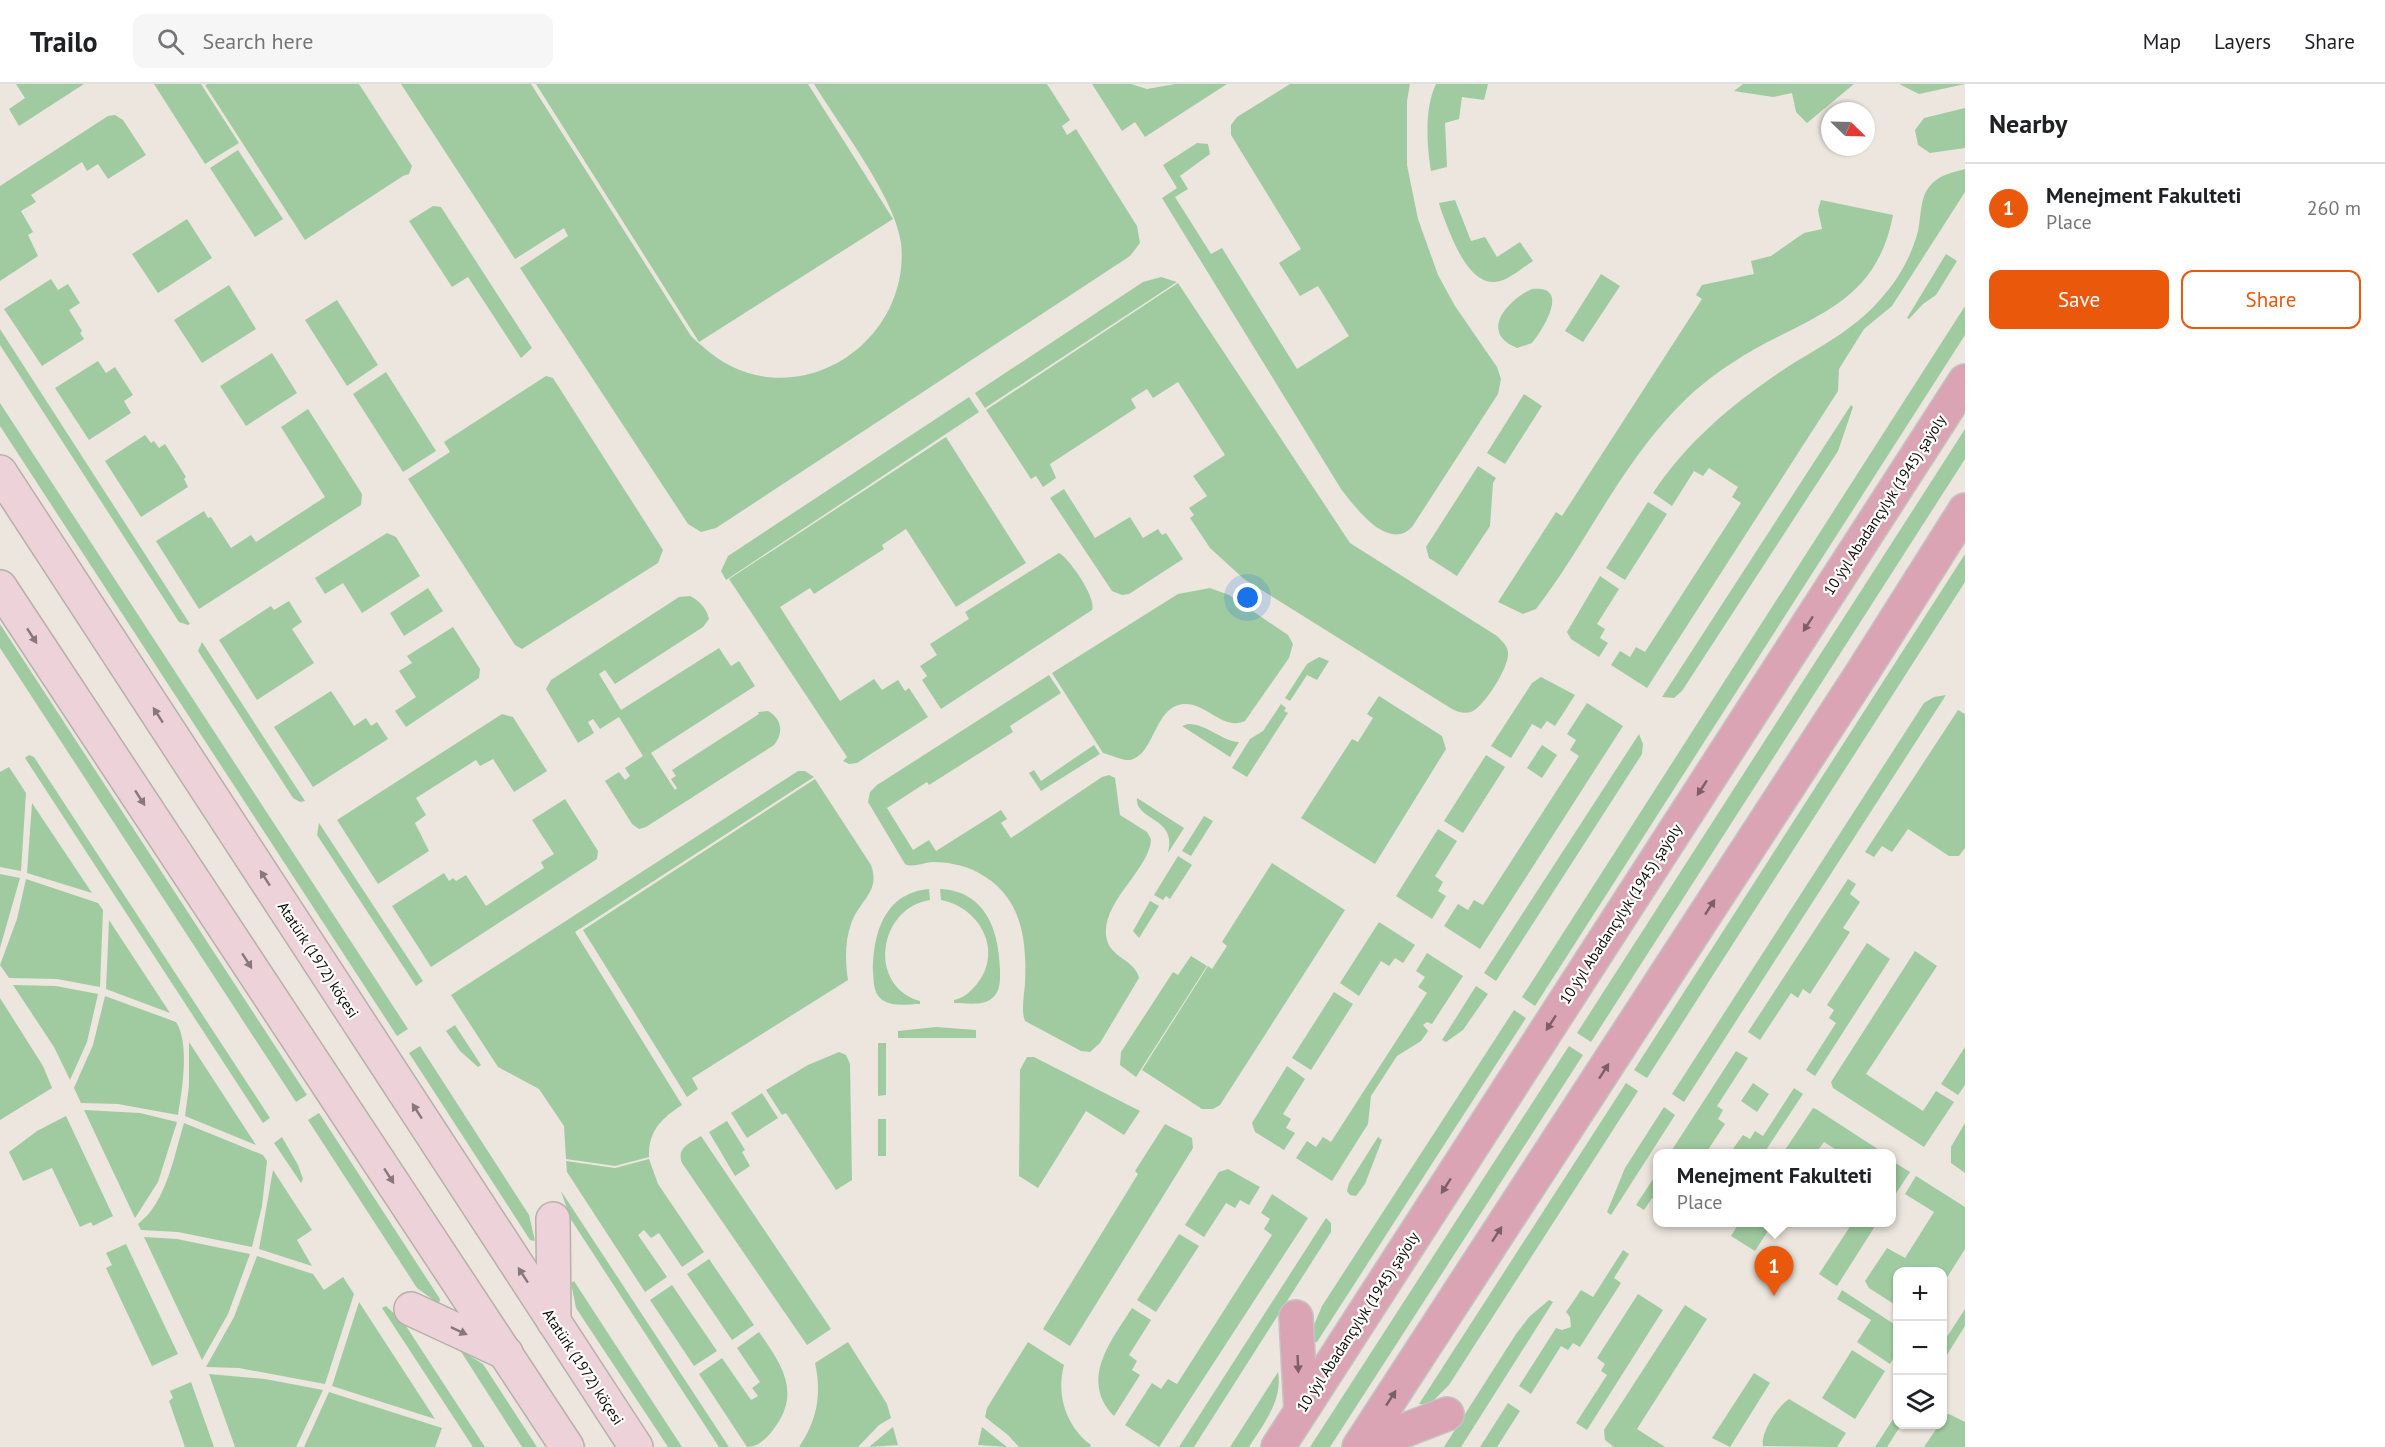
<!DOCTYPE html>
<html lang="en">
<head>
<meta charset="utf-8">
<style>
	body { margin:0; font-family:"PT Sans",sans-serif; background:#f6f6f6; color:#202124 }
	.controls { position:absolute; right:18px; bottom:18px; display:grid; overflow:hidden; border-radius:12px; box-shadow:0 2px 4px #0004 }
	.controls button { width:54px; height:54px; display:grid; place-items:center; padding:0; border:0; border-bottom:2px solid #e0e0e0; background:#fff; color:#202124; font:30px sans-serif }
	.compass { position:absolute; left:1821px; top:18px; width:54px; height:54px; border-radius:50%; background:#fff; box-shadow:0 2px 4px #0004; rotate:113deg }
	.you { position:absolute; left:1248px; top:514px; width:21px; height:21px; margin:-15px; border:4px solid #fff; border-radius:50%; background:#1a73e8; box-shadow:0 0 0 9px #1a73e833 }
	.badge { display:grid; place-items:center; width:39px; height:39px; border-radius:50%; background:#ea580c; color:#fff; font-size:20px; font-weight:700 }
	.pin { position:absolute; translate:-50% -50px; filter:drop-shadow(0 2px 3px #0008) }
	.pin::after { content:''; position:absolute; top:32px; width:21px; height:18px; background:inherit; clip-path:polygon(0 0,100% 0,50% 100%) }
	.popup { position:absolute; left:1653px; top:1065px; width:243px; height:78px; box-sizing:border-box; display:grid; place-content:center; border-radius:12px; background:#fff; filter:drop-shadow(0 2px 4px #0005); font-size:20px; white-space:nowrap; color:#757577 }
	.popup b { font-size:22px; color:#202124 }
	.popup::after { content:''; position:absolute; left:50%; top:100%; margin-left:-12px; border:12px solid transparent; border-top-color:#fff }
	.list { margin:0; padding:0; list-style:none }
	h2 { display:flex; justify-content:space-between; align-items:center; height:78px; margin:0; padding:0 24px; font-size:26px }
	h2 small { font-size:20px; font-weight:400; color:#757577 }
	.list li { display:grid; grid-template-columns:39px 1fr auto; gap:18px; align-items:center; box-sizing:border-box; height:90px; padding:0 24px; border-top:2px solid #e0e0e0 }
	.list b { display:block; font-size:22px; white-space:nowrap }
	.list p { margin:0; font-size:20px; white-space:nowrap; color:#757577 }
	.list em { font-size:20px; font-style:normal; color:#757577 }
	.actions { display:flex; gap:12px; padding:18px 24px }
	.actions a { flex:1; padding:14px 0; border:2px solid #ea580c; border-radius:12px; text-align:center; font-size:21px; color:#ea580c }
	.actions .main { background:#ea580c; color:#fff }
	.icon { flex:none; width:33px; height:33px; fill:none; stroke:currentColor; stroke-width:2; stroke-linecap:round; stroke-linejoin:round }
	.map { position:relative; flex:none; width:1965px; height:1363px; overflow:hidden }
	header { display:flex; align-items:center; gap:36px; box-sizing:border-box; height:84px; padding:0 30px; background:#fff; border-bottom:2px solid #e0e0e0 }
	header strong { font-size:28px }
	nav { display:flex; gap:33px; margin-inline-start:auto; font-size:21px }
	.search { width:420px; height:54px; background:#f6f6f6; display:flex; align-items:center; gap:15px; box-sizing:border-box; padding:0 21px; border-radius:12px; color:#757577; font-size:22px }
	main { display:flex }
	aside { flex:1; background:#fff }
	.map>svg:first-child { display:block }
	.green { fill:#a0cba0 }
	.lines { fill:none; stroke-linecap:round; stroke-linejoin:round }
	.secondary-casing { stroke:#b6b0a9; stroke-width:36 }
	.primary-casing { stroke:#c5c4c4; stroke-width:36 }
	.secondary { stroke:#edd2da; stroke-width:33 }
	.primary { stroke:#daa4b5; stroke-width:33 }
	.oneway { fill:#7e5f68 }
	.oneway2 { fill:#88787c }
	.labels { text-anchor:middle; stroke-width:4.5; stroke-linejoin:round; paint-order:stroke }
	.street-label { font-size:15px; fill:#0d0b09; stroke:#fff }
</style>
</head>
<body>
<header>
<strong>Trailo</strong>
<div class="search"><svg class="icon" aria-label="search" viewBox="0 0 24 24"><circle cx="10" cy="10" r="6"/><path d="M15 15l6 6"/></svg>Search here</div>
<nav><a>Map</a><a>Layers</a><a>Share</a></nav>
</header>
<main>
<div class="map">
<svg width="1965" height="1363" viewBox="0 0 1965 1363">
	<rect width="100%" height="100%" fill="#ece6de"/>
	<g class="green">
		<polygon points="16,0 84,0 19,42 9,25 25,14"/>
		<polygon points="154,0 201,0 239,59 205,80"/>
		<polygon points="208,0 359,0 412,82 409,90 403,92 305,156 205,1"/>
		<path d="M 401,0 L 531,0 L 691,252 C 708,268 725,282 748,289 C 829,313 910,243 901,159 C 895,113 839,41 814,0 L 1047,0 L 1070,36 L 1062,42 L 1067,51 L 1076,45 L 1137,142 L 1140,159 L 1130,172 L 716,444 L 701,448 L 688,440 L 520,184 L 568,152 L 564,144 L 515,175 Z"/>
		<polygon points="536,0 808,0 893,135 699,258"/>
		<polygon points="1092,0 1131,0 1147,5 1175,0 1227,0 1145,53 1135,38 1122,47"/>
		<path d="M 1290,0 L 1410,0 L 1407,17 L 1407,81 L 1418,135 L 1438,191 L 1455,222 L 1497,283 L 1501,295 L 1498,310 L 1412,443 C 1388,468 1355,423 1341,405 L 1162,114 L 1177,104 L 1163,81 L 1197,59 L 1208,60 L 1210,70 L 1180,92 L 1188,105 L 1175,113 L 1211,170 L 1222,164 L 1297,285 L 1349,252 L 1318,202 L 1300,212 L 1279,179 L 1301,165 L 1231,51 L 1231,41 L 1237,33 Z"/>
		<path d="M 1436,0 L 1488,0 L 1484,16 L 1462,13 L 1459,35 L 1445,39 L 1447,83 L 1431,87 C 1427,61 1424,25 1436,0 Z"/>
		<polygon points="1743,0 1854,0 1807,39 1796,28 1792,9 1773,13 1734,7"/>
		<polygon points="1899,0 1965,0 1919,10"/>
		<polygon points="1965,24 1965,64 1930,69 1918,61 1915,46 1924,34"/>
		<polygon points="115,31 123,36 146,71 108,95 98,80 87,87 82,78 31,111 36,118 21,127 33,148 28,151 38,172 0,197 0,102 108,32"/>
		<polygon points="238,66 283,135 255,153 210,84"/>
		<path d="M 1965,85 L 1965,108 L 1892,222 L 1864,245 L 1839,285 L 1838,307 L 1647,604 L 1611,581 L 1620,567 L 1630,573 L 1636,563 L 1645,568 L 1741,419 L 1732,413 L 1738,403 L 1709,384 L 1703,392 L 1694,387 L 1672,422 L 1653,409 C 1689,355 1736,317 1789,282 C 1823,261 1858,243 1884,211 C 1900,193 1912,170 1918,147 C 1921,134 1920,114 1929,103 C 1938,91 1951,89 1965,85 Z"/>
		<path d="M 1455,116 L 1471,157 L 1485,153 L 1497,173 L 1520,158 L 1533,177 C 1522,184 1511,194 1500,197 C 1468,206 1450,149 1441,126 L 1439,119 Z"/>
		<path d="M 1821,116 L 1893,131 C 1877,216 1818,230 1753,266 C 1729,280 1706,296 1687,314 C 1623,375 1589,456 1536,525 L 1523,530 L 1498,518 L 1556,428 L 1562,432 L 1702,215 L 1696,211 L 1702,201 L 1754,190 L 1751,177 L 1771,172 L 1804,149 L 1822,145 L 1818,126 Z"/>
		<polygon points="433,122 441,123 532,264 521,274 468,193 452,203 409,137"/>
		<polygon points="187,135 212,174 158,209 132,170"/>
		<polygon points="1946,170 1957,177 1936,211 1923,220 1909,235 1907,234"/>
		<polygon points="1601,190 1620,202 1583,258 1565,247"/>
		<polygon points="1161,193 1177,198 985,324 975,309 1143,198"/>
		<polygon points="51,195 58,206 68,200 80,219 69,226 82,247 80,249 84,255 42,282 4,225"/>
		<path d="M 1178,199 L 1350,459 L 1497,552 C 1502,557 1507,561 1508,568 C 1510,582 1484,623 1471,628 C 1464,630 1458,628 1452,625 L 1244,495 L 1210,464 L 1190,434 L 1194,431 L 1189,424 L 1207,412 L 1193,392 L 1225,371 L 1178,298 L 1153,314 L 1147,305 L 1131,315 L 1136,324 L 1050,380 L 1056,394 L 1043,403 L 1036,392 L 1031,395 L 986,326 Z"/>
		<polygon points="229,201 256,245 202,279 174,236"/>
		<path d="M 1532,205 C 1572,200 1542,247 1532,259 L 1517,264 C 1478,248 1508,216 1532,205 Z"/>
		<polygon points="337,216 378,281 347,302 305,236"/>
		<polygon points="1965,222 1965,251 1535,922 1522,913"/>
		<polygon points="0,245 190,540 188,541 179,538 0,261"/>
		<polygon points="272,269 297,309 246,342 220,302"/>
		<polygon points="98,277 106,289 115,283 133,311 124,317 131,329 89,356 55,304"/>
		<polygon points="386,288 436,367 403,388 353,310"/>
		<polygon points="546,292 553,294 663,466 658,479 522,565 515,561 408,395 450,368 444,358"/>
		<polygon points="1524,310 1542,322 1505,380 1487,369"/>
		<polygon points="969,313 979,328 726,496 721,487 728,472"/>
		<polygon points="0,319 408,945 397,952 0,342"/>
		<polygon points="1851,321 1853,323 1838,367 1682,607 1674,614 1662,613"/>
		<polygon points="308,325 362,410 361,421 199,525 156,457 204,427 208,434 211,433 231,464 251,451 256,458 325,413 281,343"/>
		<polygon points="1965,345 1965,375 1591,958 1577,949"/>
		<polygon points="145,351 151,359 154,357 159,364 165,360 186,393 184,395 188,403 141,433 105,377"/>
		<polygon points="946,353 1026,479 956,523 906,445 882,461 884,465 814,510 810,504 780,523 840,617 874,595 882,606 898,596 905,607 909,604 928,633 857,679 849,680 843,677 847,673 729,495"/>
		<polygon points="1478,382 1496,394 1493,399 1490,442 1457,492 1429,474 1426,463"/>
		<polygon points="1064,405 1095,454 1130,433 1143,454 1158,445 1162,451 1166,449 1183,475 1129,510 1122,511 1112,507 1050,414"/>
		<polygon points="1648,418 1667,430 1625,496 1606,484"/>
		<polygon points="387,449 396,453 420,492 362,529 343,499 325,510 315,494"/>
		<path d="M 1059,469 C 1070,475 1097,515 1092,526 L 941,625 L 922,596 L 927,592 L 920,582 L 937,571 L 930,560 L 969,535 L 965,528 Z"/>
		<polygon points="1965,470 1965,498 1647,994 1634,986"/>
		<polygon points="1600,492 1619,505 1597,540 1605,545 1600,554 1608,559 1599,573 1571,555 1567,548"/>
		<polygon points="428,504 443,527 404,552 390,529"/>
		<path d="M 1210,504 L 1229,511 L 1288,551 L 1293,560 L 1289,574 L 1245,637 C 1223,647 1207,619 1184,620 C 1154,622 1155,671 1130,676 C 1123,677 1111,671 1103,669 L 1052,589 L 1178,510 Z"/>
		<path d="M 690,512 C 699,516 707,525 709,535 L 703,543 L 615,600 L 605,586 L 599,590 L 621,626 L 719,564 L 731,582 L 739,577 L 755,602 L 651,669 L 675,706 L 677,704 L 671,695 L 676,692 L 672,686 L 759,630 L 758,628 L 768,627 C 782,635 784,649 774,661 L 646,743 L 639,745 L 632,740 L 605,697 L 619,688 L 625,696 L 630,692 L 625,684 L 643,672 L 619,633 L 600,645 L 593,635 L 588,638 L 594,649 L 578,659 L 546,605 L 551,596 L 679,513 Z"/>
		<polygon points="289,517 302,538 292,545 314,579 257,616 219,556 271,522 274,526"/>
		<polygon points="0,540 307,1011 296,1018 0,564"/>
		<polygon points="453,543 480,585 479,594 406,643 395,627 416,613 399,587 412,579 407,572"/>
		<polygon points="202,558 305,717 300,718 293,714 198,567"/>
		<polygon points="1319,573 1329,577 1317,596 1307,591 1290,617 1285,614 1307,580"/>
		<path d="M 1049,591 L 1061,609 L 1010,642 L 1013,648 L 929,701 L 927,698 L 887,724 L 913,766 L 929,756 L 936,767 L 1001,726 L 1007,735 L 1001,739 L 1011,754 L 1102,693 L 1109,691 L 1115,694 L 1120,731 L 1147,748 L 1151,755 C 1150,785 1103,816 1106,851 C 1108,874 1135,875 1139,894 L 1100,959 L 1090,968 L 1081,967 L 1025,937 C 1021,927 1024,911 1025,900 C 1027,855 1022,811 977,788 C 964,781 947,778 932,778 C 923,779 912,784 905,780 L 868,718 L 870,708 L 877,701 Z"/>
		<polygon points="1541,593 1575,611 1555,642 1547,637 1541,645 1532,640 1511,674 1491,662 1532,599"/>
		<polygon points="331,607 354,642 366,634 371,642 377,638 388,655 313,703 274,643"/>
		<polygon points="1946,611 1684,1018 1672,1010 1924,619 1934,613"/>
		<polygon points="1379,612 1442,652 1446,665 1375,780 1301,734 1352,655 1358,658 1373,634 1367,630"/>
		<polygon points="1587,619 1623,642 1480,865 1444,842 1458,820 1468,826 1474,816 1483,821 1579,672 1570,666 1576,656 1567,650"/>
		<polygon points="1281,620 1286,624 1284,627 1288,629 1247,693 1232,684 1250,655 1263,647"/>
		<polygon points="1958,626 1965,630 1965,764 1959,772 1949,772 1908,745 1892,768 1882,762 1874,773 1865,768"/>
		<polygon points="502,630 513,633 547,687 514,708 493,675 480,682 476,676 416,714 426,731 415,739 429,767 378,800 337,736"/>
		<path d="M 1188,640 C 1208,640 1221,657 1239,658 L 1230,673 L 1182,642 Z"/>
		<polygon points="1639,650 1643,660 1642,670 1496,897 1484,889"/>
		<polygon points="1094,661 1100,670 1041,707 1029,689 1034,686 1041,697"/>
		<polygon points="1542,661 1557,671 1542,694 1527,684"/>
		<polygon points="29,671 34,673 270,1034 263,1039 25,674"/>
		<polygon points="1486,671 1505,683 1463,749 1444,737"/>
		<polygon points="9,683 26,709 21,787 0,783 0,688"/>
		<path d="M 798,687 L 805,687 L 814,693 L 575,848 L 682,1021 C 662,1034 648,1047 649,1073 L 615,1082 L 566,1075 L 564,1042 L 539,1005 L 498,983 L 451,911 Z"/>
		<path d="M 815,695 L 871,781 C 881,808 859,816 851,840 C 845,857 845,877 848,896 L 692,994 L 698,1005 L 687,1013 L 583,846 Z"/>
		<path d="M 1137,714 L 1184,744 L 1168,769 C 1178,733 1135,737 1137,714 Z"/>
		<polygon points="565,715 598,767 597,775 431,883 392,822 444,789 449,797 453,794 456,797 466,791 486,822 544,784 541,778 554,770 532,736"/>
		<polygon points="32,719 92,809 27,789"/>
		<polygon points="1204,732 1213,737 1191,772 1182,767"/>
		<polygon points="319,739 423,897 416,902 317,751"/>
		<polygon points="1438,745 1457,757 1435,792 1443,798 1438,807 1446,812 1432,835 1396,812"/>
		<polygon points="1178,772 1192,781 1170,815 1166,812 1163,816 1154,811"/>
		<polygon points="1272,779 1345,826 1220,1021 1213,1025 1202,1025 1142,986 1208,882 1212,885 1227,862 1222,858"/>
		<polygon points="0,790 20,794 0,864"/>
		<polygon points="26,795 98,819 103,826 100,903 57,895 9,894 0,881 17,835"/>
		<polygon points="1848,795 1856,800 1850,810 1860,818 1843,844 1850,848 1810,910 1803,905 1798,914 1791,909 1760,956 1748,948"/>
		<path d="M 929,805 L 930,816 C 878,824 867,902 920,917 L 920,920 C 909,920 894,923 884,917 C 873,910 874,899 873,888 C 873,850 884,809 929,805 Z"/>
		<path d="M 940,805 C 986,807 999,847 1000,885 C 1000,896 1001,908 991,915 C 983,922 965,919 954,919 L 954,916 C 964,914 971,907 977,900 C 1004,866 979,823 941,816 Z"/>
		<polygon points="1150,817 1159,822 1139,854 1133,847"/>
		<polygon points="109,836 170,929 106,905"/>
		<polygon points="1379,838 1415,861 1403,879 1395,874 1389,882 1381,877 1359,912 1340,899"/>
		<polygon points="1867,859 1890,875 1815,992 1806,986 1836,939 1829,934 1834,926 1827,921"/>
		<polygon points="1915,867 1937,882 1866,990 1923,1027 1936,1007 1954,1018 1924,1063 1833,1004 1831,998"/>
		<polygon points="1427,869 1463,892 1432,940 1427,938 1423,941 1428,947 1421,957 1397,972 1371,1012 1368,1040 1332,1097 1296,1074 1307,1057 1316,1063 1323,1053 1331,1058 1427,909 1418,903 1425,893 1416,887"/>
		<polygon points="1191,872 1207,882 1136,993 1120,981 1121,968 1173,888 1178,891"/>
		<polygon points="13,901 56,902 98,910 87,958 70,996 54,963"/>
		<polygon points="1476,902 1488,910 1463,946 1446,958 1442,956"/>
		<polygon points="1334,908 1353,920 1311,986 1292,974"/>
		<path d="M 105,912 L 176,938 C 190,959 182,1006 178,1031 L 118,1020 L 81,1019 L 74,1004 L 93,961 Z"/>
		<polygon points="0,914 43,982 52,1004 0,1036"/>
		<polygon points="1514,926 1526,934 1317,1258 1313,1258 1314,1241 1322,1222"/>
		<polygon points="455,941 481,981 478,983 460,967 446,947"/>
		<polygon points="936,943 976,946 976,954 898,954 898,947"/>
		<polygon points="189,958 256,1061 185,1032 189,1002"/>
		<polygon points="878,959 886,959 886,1011 878,1012"/>
		<polygon points="420,962 529,1131 535,1157 530,1156 409,969"/>
		<polygon points="1569,962 1583,971 1330,1363 1310,1363"/>
		<polygon points="1965,963 1965,1001 1958,1011 1941,1000"/>
		<polygon points="1736,967 1748,974 1717,1022 1723,1026 1718,1035 1725,1040 1706,1069 1670,1069"/>
		<polygon points="839,968 846,971 850,980 852,1096 836,1106 786,1029 782,1031 766,1006 808,981"/>
		<polygon points="1027,973 1034,973 1140,1027 1124,1051 1086,1027 1038,1104 1019,1092 1020,986"/>
		<polygon points="1287,982 1305,995 1283,1030 1291,1035 1286,1044 1295,1049 1284,1066 1255,1048 1252,1039"/>
		<polygon points="1626,999 1638,1007 1449,1301 1429,1321 1419,1320"/>
		<polygon points="1753,999 1769,1010 1757,1028 1741,1017"/>
		<polygon points="1794,1004 1803,1010 1764,1069 1730,1069 1743,1051 1750,1055 1755,1047 1763,1052"/>
		<polygon points="762,1009 778,1034 747,1054 731,1029"/>
		<polygon points="1664,1023 1675,1031 1611,1131 1607,1128 1625,1084"/>
		<polygon points="1813,1024 1816,1025 1884,1069 1841,1069 1824,1058 1816,1069 1783,1069"/>
		<polygon points="84,1026 140,1029 177,1038 158,1098 135,1134"/>
		<polygon points="319,1029 440,1215 439,1220 417,1204 308,1036"/>
		<polygon points="66,1032 113,1132 93,1142 91,1138 80,1143 52,1084 23,1097 9,1068 37,1047"/>
		<rect x="878" y="1035" width="8" height="37"/>
		<polygon points="727,1037 745,1066 742,1068 750,1082 735,1092 709,1048"/>
		<path d="M 184,1039 L 263,1071 L 267,1077 L 262,1122 L 252,1163 L 178,1148 L 141,1146 L 138,1140 C 167,1118 174,1071 184,1039 Z"/>
		<polygon points="1965,1039 1965,1089 1951,1079 1951,1063"/>
		<polygon points="1165,1040 1192,1054 1193,1064 1070,1262 1043,1245 1138,1090 1135,1087"/>
		<path d="M 701,1052 L 831,1245 L 807,1261 L 682,1079 C 676,1064 690,1059 701,1052 Z"/>
		<polygon points="282,1053 298,1081 303,1095 301,1099 274,1059"/>
		<polygon points="1378,1053 1382,1056 1365,1100 1356,1112 1350,1111 1347,1107 1349,1099"/>
		<polygon points="649,1075 658,1100 704,1168 682,1183 659,1149 651,1154 644,1146 638,1151 667,1193 645,1208 567,1088 566,1077 615,1084"/>
		<polygon points="1892,1077 1910,1088 1891,1117 1891,1078"/>
		<polygon points="1228,1085 1260,1103 1249,1121 1240,1116 1235,1124 1226,1119 1204,1153 1185,1141 1219,1088"/>
		<polygon points="273,1086 312,1146 297,1156 312,1182 259,1165"/>
		<polygon points="1657,1089 1657,1117 1652,1114 1644,1126 1636,1121"/>
		<polygon points="1916,1092 1965,1123 1965,1165 1943,1200 1942,1188 1898,1188 1897,1222 1869,1204 1865,1197 1887,1164 1905,1174 1934,1128 1905,1110"/>
		<polygon points="561,1107 729,1363 719,1363 570,1134"/>
		<polygon points="1272,1110 1308,1134 1159,1363 1125,1341 1152,1299 1161,1305 1168,1295 1177,1300 1272,1151 1264,1145 1270,1135 1261,1129"/>
		<polygon points="1326,1134 1331,1139 1331,1148 1194,1363 1179,1363"/>
		<polygon points="1853,1138 1877,1139 1837,1202 1819,1190"/>
		<polygon points="1739,1139 1739,1138 1773,1139 1755,1167 1731,1152"/>
		<polygon points="1179,1150 1199,1162 1156,1228 1137,1216"/>
		<polygon points="144,1153 177,1155 250,1170 228,1230 202,1276"/>
		<polygon points="126,1160 178,1270 152,1282 106,1184 112,1181 106,1169"/>
		<polygon points="1623,1166 1629,1170 1614,1194 1621,1199 1580,1263 1573,1259 1568,1266 1561,1262 1531,1310 1519,1302 1556,1244 1562,1246 1571,1243 1570,1233 1566,1228 1581,1206 1593,1213"/>
		<polygon points="257,1172 313,1190 324,1206 343,1193 354,1210 325,1300 239,1284 206,1283 234,1233"/>
		<polygon points="709,1175 754,1241 732,1256 687,1190"/>
		<polygon points="574,1197 682,1363 668,1363 576,1224 571,1199"/>
		<polygon points="672,1201 717,1267 694,1282 650,1216"/>
		<polygon points="1842,1206 1897,1242 1897,1268 1890,1280 1857,1258 1871,1236 1837,1215"/>
		<polygon points="1638,1210 1663,1226 1587,1346 1576,1339 1607,1291 1601,1287 1605,1280 1597,1274"/>
		<polygon points="1549,1216 1553,1218 1461,1363 1444,1363 1516,1250 1529,1233"/>
		<polygon points="359,1218 435,1335 332,1302"/>
		<polygon points="1685,1221 1707,1235 1637,1345 1665,1363 1614,1363 1605,1356 1604,1346"/>
		<polygon points="386,1222 404,1239 485,1363 473,1363 382,1224"/>
		<path d="M 1132,1224 L 1151,1236 L 1129,1271 L 1137,1277 L 1132,1286 L 1140,1291 L 1114,1332 C 1079,1296 1111,1257 1132,1224 Z"/>
		<polygon points="1965,1225 1965,1242 1943,1277 1943,1259"/>
		<path d="M 759,1248 C 782,1281 802,1309 773,1346 C 766,1355 758,1363 747,1363 L 699,1290 L 722,1274 L 751,1316 L 758,1312 L 752,1304 L 760,1298 L 737,1264 Z"/>
		<path d="M 848,1258 L 887,1320 L 891,1334 L 879,1341 L 858,1363 L 799,1363 C 817,1337 822,1310 815,1279 Z"/>
		<path d="M 1028,1258 L 1064,1281 C 1056,1311 1066,1342 1091,1361 L 1090,1363 L 1019,1363 L 1008,1351 L 985,1333 L 987,1324 Z"/>
		<polygon points="460,1266 483,1280 537,1363 522,1363"/>
		<polygon points="1852,1266 1885,1287 1855,1335 1822,1314"/>
		<path d="M 1278,1288 C 1283,1316 1263,1341 1249,1363 L 1230,1363 Z"/>
		<polygon points="1754,1289 1770,1299 1730,1363 1712,1354"/>
		<polygon points="209,1290 265,1295 323,1306 296,1363 235,1363"/>
		<polygon points="191,1298 214,1363 185,1363 169,1317 173,1314 170,1307"/>
		<polygon points="329,1308 442,1344 435,1363 304,1363"/>
		<path d="M 1789,1315 L 1846,1349 L 1837,1363 L 1763,1362 C 1760,1349 1778,1322 1789,1315 Z"/>
		<polygon points="1508,1319 1520,1327 1497,1363 1480,1363"/>
		<polygon points="1897,1329 1898,1340 1901,1341 1887,1363 1875,1363"/>
		<polygon points="1949,1330 1965,1338 1965,1363 1924,1363 1939,1341 1942,1340 1945,1331"/>
		<polygon points="893,1343 898,1361 869,1363"/>
		<polygon points="982,1343 1007,1363 978,1361"/>
	</g>
	<g class="lines">
		<defs>
			<g id="secondary">
				<polyline points="0,388 636,1363"/>
				<polyline points="0,503 567,1363"/>
				<polyline points="553,1135 554,1238"/>
				<polyline points="411,1225 506,1269"/>
			</g>
			<g id="primary">
				<polyline points="1296,1233 1301,1327"/>
				<polyline points="1278,1363 1965,297"/>
				<polyline points="1359,1363 1862,589 1965,426"/>
				<polyline points="1361,1363 1447,1330"/>
			</g>
		</defs>
		<use href="#secondary" class="secondary-casing"/>
		<use href="#primary" class="primary-casing"/>
		<use href="#secondary" class="secondary"/>
		<use href="#primary" class="primary"/>
	</g>
	<defs><path id="oneway-solid" d="M-6-.8H1V-3.2L6.5 0L1 3.2V.8H-6Z" transform="scale(1.5)"/></defs>
	<g class="oneway">
		<use href="#oneway-solid" transform="translate(1808 540) rotate(123)"/>
		<use href="#oneway-solid" transform="translate(1702 704) rotate(123)"/>
		<use href="#oneway-solid" transform="translate(1710 823) rotate(-57)"/>
		<use href="#oneway-solid" transform="translate(1551 939) rotate(123)"/>
		<use href="#oneway-solid" transform="translate(1604 987) rotate(-57)"/>
		<use href="#oneway-solid" transform="translate(1446 1102) rotate(123)"/>
		<use href="#oneway-solid" transform="translate(1497 1150) rotate(-57)"/>
		<use href="#oneway-solid" transform="translate(1298 1280) rotate(87)"/>
		<use href="#oneway-solid" transform="translate(1391 1314) rotate(-57)"/>
	</g>
	<g class="oneway2">
		<use href="#oneway-solid" transform="translate(32 552) rotate(57)"/>
		<use href="#oneway-solid" transform="translate(158 631) rotate(-123)"/>
		<use href="#oneway-solid" transform="translate(140 714) rotate(57)"/>
		<use href="#oneway-solid" transform="translate(265 794) rotate(-123)"/>
		<use href="#oneway-solid" transform="translate(247 877) rotate(57)"/>
		<use href="#oneway-solid" transform="translate(417 1027) rotate(-123)"/>
		<use href="#oneway-solid" transform="translate(389 1092) rotate(57)"/>
		<use href="#oneway-solid" transform="translate(523 1191) rotate(-123)"/>
		<use href="#oneway-solid" transform="translate(459 1247) rotate(25)"/>
	</g>
	<g class="labels">
		<g class="street-label">
			<text transform="translate(1885 421) rotate(-57)" y="5">10 ýyl Abadançylyk (1945) şaýoly</text>
			<text transform="translate(1621 830) rotate(-57)" y="5">10 ýyl Abadançylyk (1945) şaýoly</text>
			<text transform="translate(318 876) rotate(57)" y="5">Atatürk (1972) köçesi</text>
			<text transform="translate(1358 1238) rotate(-57)" y="5">10 ýyl Abadançylyk (1945) şaýoly</text>
			<text transform="translate(583 1283) rotate(57)" y="5">Atatürk (1972) köçesi</text>
		</g>
	</g>
</svg>
<div class="controls">
<button>+</button>
<button>−</button>
<button><svg class="icon" aria-label="layers" viewBox="0 0 24 24"><path d="M12 4l9 5-9 5-9-5zM3 14l9 5 9-5"/></svg></button>
</div>
<svg class="compass" viewBox="-18 -18 36 36"><path d="M0-13l5 13h-10z" fill="#e53935"/><path d="M0 13l5-13h-10z" fill="#757577"/></svg>
<div class="you"></div>
<div class="pin badge" style="left:1774px;top:1212px">1</div>
<div class="popup"><b>Menejment Fakulteti</b>Place</div>
</div>
<aside>
<h2>Nearby<small></small></h2>
<ul class="list">
<li><span class="badge">1</span><div><b>Menejment Fakulteti</b><p>Place</p></div><em>260 m</em></li>
</ul>
<div class="actions"><a class="main">Save</a><a>Share</a></div>
</aside>
</main>
</body>
</html>
